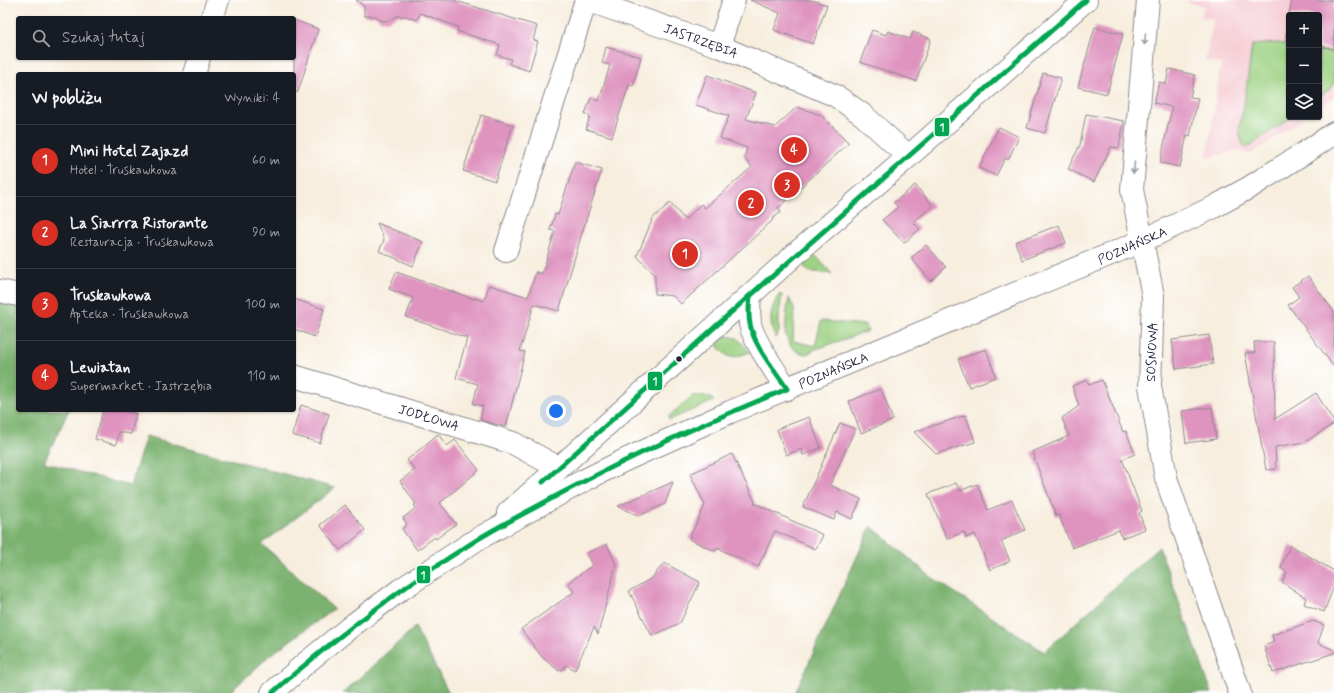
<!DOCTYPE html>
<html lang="pl">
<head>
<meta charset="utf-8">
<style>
	body { margin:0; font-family:Mynerve,sans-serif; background:#242831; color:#f1f3f6 }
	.controls { position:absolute; right:12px; top:12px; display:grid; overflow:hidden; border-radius:4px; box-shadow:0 1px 3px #0004 }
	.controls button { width:36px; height:36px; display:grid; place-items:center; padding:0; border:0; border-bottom:1px solid #363941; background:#171b24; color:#f1f3f6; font:20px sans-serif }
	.you { position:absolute; left:556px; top:411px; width:14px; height:14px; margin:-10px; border:3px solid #fff; border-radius:50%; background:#1a73e8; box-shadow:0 0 0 6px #1a73e833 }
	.badge { display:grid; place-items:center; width:26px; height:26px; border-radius:50%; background:#d93025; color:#fff; font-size:13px; font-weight:700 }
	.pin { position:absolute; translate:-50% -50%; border:2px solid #fff; box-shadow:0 1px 4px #0006 }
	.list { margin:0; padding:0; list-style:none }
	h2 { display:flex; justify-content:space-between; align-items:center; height:52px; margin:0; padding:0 16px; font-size:17px }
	h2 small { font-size:13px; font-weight:400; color:#9ea1a6 }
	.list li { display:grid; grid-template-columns:26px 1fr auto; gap:12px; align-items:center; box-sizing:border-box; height:72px; padding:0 16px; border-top:1px solid #363941 }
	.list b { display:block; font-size:15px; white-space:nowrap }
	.list p { margin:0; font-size:13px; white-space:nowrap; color:#9ea1a6 }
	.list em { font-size:13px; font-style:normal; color:#9ea1a6 }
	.icon { flex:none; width:22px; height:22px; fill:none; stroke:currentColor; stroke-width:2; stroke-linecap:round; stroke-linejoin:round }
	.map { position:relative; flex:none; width:1334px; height:693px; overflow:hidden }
	.search { position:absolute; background:#171b24; box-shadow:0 1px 3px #0004; left:16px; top:16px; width:280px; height:44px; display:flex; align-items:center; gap:10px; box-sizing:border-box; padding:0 14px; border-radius:4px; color:#9ea1a6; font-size:15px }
	.panel { position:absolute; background:#171b24; box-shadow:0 1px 3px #0004; left:16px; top:72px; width:280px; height:340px; border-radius:4px }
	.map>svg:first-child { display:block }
	.built { fill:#f6cfd6 }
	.green { fill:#9bd081; stroke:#5e795e }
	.forest { fill:#7cb26f; stroke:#4f6a55 }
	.building { fill:#df94c0 }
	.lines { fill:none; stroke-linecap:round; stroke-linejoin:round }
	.minor-casing { stroke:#8c888c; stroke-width:24 }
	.tertiary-casing { stroke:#8c888c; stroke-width:24 }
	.minor { stroke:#fff; stroke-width:22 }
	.tertiary { stroke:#fff; stroke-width:22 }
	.bus-1-casing { stroke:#fff; stroke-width:8 }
	.bus-1 { stroke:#00a651; stroke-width:5 }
	.oneway { stroke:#9c9ca7 }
	.bus-dot { fill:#22223b; stroke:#fff; stroke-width:1.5 }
	.labels { text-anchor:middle; stroke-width:3; stroke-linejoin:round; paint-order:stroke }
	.street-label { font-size:13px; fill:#22223b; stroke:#fff }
	.line-badge { stroke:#fff; stroke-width:1.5 }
	.badge-label { font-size:11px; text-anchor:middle; font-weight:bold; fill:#fff }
</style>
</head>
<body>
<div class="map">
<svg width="1334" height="693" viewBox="0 0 1334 693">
	<rect width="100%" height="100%" fill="#fff"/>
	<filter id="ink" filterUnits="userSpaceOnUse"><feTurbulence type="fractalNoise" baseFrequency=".025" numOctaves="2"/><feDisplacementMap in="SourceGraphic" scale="8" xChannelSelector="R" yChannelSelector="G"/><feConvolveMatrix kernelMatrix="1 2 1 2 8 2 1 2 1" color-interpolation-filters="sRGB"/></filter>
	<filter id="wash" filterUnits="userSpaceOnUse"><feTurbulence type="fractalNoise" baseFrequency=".012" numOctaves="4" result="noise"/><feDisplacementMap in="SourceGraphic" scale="16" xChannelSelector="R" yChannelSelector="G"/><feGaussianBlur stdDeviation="0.9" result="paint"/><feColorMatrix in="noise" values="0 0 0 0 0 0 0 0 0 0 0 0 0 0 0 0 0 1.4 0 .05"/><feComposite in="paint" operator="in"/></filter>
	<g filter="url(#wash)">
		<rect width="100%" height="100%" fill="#f7eede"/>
		<polygon class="built" points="1188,0 1334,0 1334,97 1319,108 1319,15 1289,15 1289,117 1305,117 1251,154 1237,150 1214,157 1207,156 1221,64 1205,61 1214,19 1201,17 1204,6 1187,2"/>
		<g class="green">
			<polygon points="1278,43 1289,45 1289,117 1292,117 1246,148 1242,143 1239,129 1244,105 1252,45"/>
			<polygon points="1319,50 1334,53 1334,86 1319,97"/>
			<polygon points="813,253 832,274 808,271 804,266 806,261"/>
			<path d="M 779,295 L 782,295 L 779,315 L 779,332 L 776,338 C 768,324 770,308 779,295 Z"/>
			<polygon points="789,298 794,308 793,341 815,346 821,321 866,325 868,331 816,349 806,354 797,352 790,345 785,333 787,310"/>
			<path d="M 727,336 L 737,338 L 750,352 C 727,360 731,359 714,343 Z"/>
			<path d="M 692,396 C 700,395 708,395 714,401 L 669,420 L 669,416 Z"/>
		</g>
		<g class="forest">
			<polygon points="0,302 18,307 18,410 69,410 44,462 130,486 146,436 335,488 262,544 334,609 269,656 229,693 0,693"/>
			<polygon points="871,526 930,576 1044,652 1159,547 1212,693 795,693"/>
			<polygon points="415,627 449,693 343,693"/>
		</g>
		<g id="blocks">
			<g class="building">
				<polygon points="356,0 453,0 537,26 533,40 538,41 529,71 509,64 511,59 497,55 500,45 457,31 458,27 420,13 417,20 406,16 397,16 390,20 385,21 380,20 376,16 364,16 364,6"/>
				<polygon points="750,0 812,0 827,5 813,44 774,30 780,13"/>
				<polygon points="1292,0 1334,0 1334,49 1319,46 1319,15 1289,15"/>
				<polygon points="1289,17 1289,41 1285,40"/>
				<polygon points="294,20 318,29 298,92 294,92"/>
				<polygon points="1095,27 1123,34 1107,94 1078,87"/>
				<polygon points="872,30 886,35 888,31 910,39 913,32 931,39 916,81 860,62"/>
				<polygon points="606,47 641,57 633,86 629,85 612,137 586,129 590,116 585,114 591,98 599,101 610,65 602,63"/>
				<polygon points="1169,69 1195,75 1190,97 1198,98 1190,136 1187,135 1180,167 1160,163 1172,107 1154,103 1159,82 1166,84"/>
				<polygon points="1043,73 1061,78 1045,133 1027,128"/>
				<polygon points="707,75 756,93 746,119 775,127 797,107 821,115 849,143 778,208 781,212 772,219 773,220 681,304 673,296 655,294 655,275 637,256 653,218 670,203 685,220 701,204 705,208 752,167 744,158 747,148 720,138 729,116 696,105"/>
				<polygon points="1086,114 1124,121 1119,148 1111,147 1094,182 1068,169 1080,145"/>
				<polygon points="481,115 513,125 495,181 463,171"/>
				<polygon points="999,127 1019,137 1008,160 1005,158 996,176 979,168"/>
				<polygon points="575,162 602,170 585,223 559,311 534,304 520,351 525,352 506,427 480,420 483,406 473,404 478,384 456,378 467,338 406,317 413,298 389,289 396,272 474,299 474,298 484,301 489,285 528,297 536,272 542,274 555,231 550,230 555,214 558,215"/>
				<polygon points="915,185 933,206 913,222 920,229 904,243 882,220 898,207 894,203"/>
				<polygon points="377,223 423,242 413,266 379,251 384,240"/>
				<polygon points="1059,225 1066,243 1022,260 1015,242"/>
				<polygon points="926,245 946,267 931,281 911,258"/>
				<polygon points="1308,276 1334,312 1334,367 1288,305 1299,297 1292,287"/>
				<polygon points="294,299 324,309 315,337 294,329"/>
				<polygon points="1209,335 1213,364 1176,369 1172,340"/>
				<polygon points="1254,342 1274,342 1275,419 1316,393 1334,422 1334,424 1305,442 1275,447 1276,469 1266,470 1245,353 1255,353"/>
				<polygon points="986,349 996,377 969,387 958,359"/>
				<polygon points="1087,380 1089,385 1102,380 1123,432 1126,431 1135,454 1122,459 1142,511 1139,513 1145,529 1122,538 1119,530 1072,548 1059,515 1056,516 1032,452 1069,436 1062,418 1079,406 1072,386"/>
				<polygon points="881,389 893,420 861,433 849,401"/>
				<polygon points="301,405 329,414 320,443 292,435"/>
				<polygon points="1212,407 1216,439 1186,443 1182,411"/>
				<polygon points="103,410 122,410 136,414 131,434 119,432 116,445 95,439"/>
				<polygon points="966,415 975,442 936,454 914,432"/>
				<polygon points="809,417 821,448 803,455 801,449 786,455 777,429"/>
				<polygon points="840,423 855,429 830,485 861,499 852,519 837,512 834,520 803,507"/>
				<polygon points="438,434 447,446 455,440 479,470 440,503 456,524 436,539 435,537 417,550 402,529 407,525 403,518 416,508 414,505 416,504 400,481 415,470 407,460"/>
				<polygon points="732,454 755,502 754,503 823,535 816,549 775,531 758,567 717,548 715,551 689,539 705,505 690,474"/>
				<polygon points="673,482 665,504 639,516 618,506"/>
				<polygon points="956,483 960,491 977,484 988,510 1012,500 1025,530 1001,541 1010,561 990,570 975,534 966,538 964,532 947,539 928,494"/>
				<polygon points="345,505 365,530 340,550 320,525"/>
				<polygon points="607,544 616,565 598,634 594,627 575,670 566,665 563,670 561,669 559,671 542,657 521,629 574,592 568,583 593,565 587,553"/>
				<polygon points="1290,545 1334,571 1334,586 1324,612 1304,604 1306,598 1282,582 1287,572 1281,568"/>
				<polygon points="664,563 700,582 680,623 652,636 629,591 652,578"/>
				<polygon points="1313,621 1324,625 1318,643 1334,650 1334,653 1273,673 1264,646 1274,642 1272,635"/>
			</g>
		</g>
	</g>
	<g filter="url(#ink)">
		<use href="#blocks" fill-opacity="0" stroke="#8c888c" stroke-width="1"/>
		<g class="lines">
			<defs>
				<g id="minor">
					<polyline points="587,0 719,46 836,96 863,115 908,156"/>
					<polyline points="1148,0 1132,190 1153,296 1150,386 1166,478 1240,693"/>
					<polyline points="212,18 218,0"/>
					<polyline points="719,46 734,0"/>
					<polyline points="194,74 199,58"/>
					<polyline points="506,251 586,0"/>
					<polyline points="0,291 18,295"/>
					<polyline points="294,376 513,443 559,468"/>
				</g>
				<g id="tertiary">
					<path d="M 750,296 C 749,305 749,314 750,324 C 754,342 776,372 787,389"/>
					<polyline points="508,513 559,468 801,249 884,178 1086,0"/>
					<polyline points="272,693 307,662 354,624 400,590 476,540 583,481 625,460 730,412 1142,241 1214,207 1250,187 1312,148 1334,133"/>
				</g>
			</defs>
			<use href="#minor" class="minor-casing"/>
			<use href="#tertiary" class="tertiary-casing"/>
			<use href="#minor" class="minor"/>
			<use href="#tertiary" class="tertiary"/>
			<defs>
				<g id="bus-1">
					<polyline points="543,482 767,280"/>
					<path d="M 272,693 C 336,637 403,586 475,541 C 494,529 515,518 536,507 C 617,462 701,424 787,389 C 775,370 754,346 750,324 C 748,315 749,305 750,296 L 1086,0"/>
				</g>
			</defs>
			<use href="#bus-1" class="bus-1-casing"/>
			<use href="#bus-1" class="bus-1"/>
		</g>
		<defs><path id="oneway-shaft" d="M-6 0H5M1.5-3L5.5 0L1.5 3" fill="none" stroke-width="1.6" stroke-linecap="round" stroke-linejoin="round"/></defs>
		<g class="oneway">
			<use href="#oneway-shaft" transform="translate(1145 39) rotate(95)"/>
			<use href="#oneway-shaft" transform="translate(1134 168) rotate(95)"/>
		</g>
	</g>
	<circle class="bus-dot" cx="679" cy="359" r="3.5"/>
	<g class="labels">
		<g class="street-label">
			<text transform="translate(701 40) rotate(20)" y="5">JASTRZĘBIA</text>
			<text transform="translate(1132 245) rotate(-24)" y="5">POZNAŃSKA</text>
			<text transform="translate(1151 352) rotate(-88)" y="5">SOSNOWA</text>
			<text transform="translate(833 370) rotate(-23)" y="5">POZNAŃSKA</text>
			<text transform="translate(429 417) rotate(17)" y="5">JODŁOWA</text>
		</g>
	</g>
	<g class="line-badge">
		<rect x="934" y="117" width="16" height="20" rx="4" fill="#00a651"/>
		<rect x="647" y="371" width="16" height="20" rx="4" fill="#00a651"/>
		<rect x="416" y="565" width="15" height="19" rx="4" fill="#00a651"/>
	</g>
	<g class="badge-label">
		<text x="942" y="131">1</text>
		<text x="655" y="385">1</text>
		<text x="423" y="579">1</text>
	</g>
</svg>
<div class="controls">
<button>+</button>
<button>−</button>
<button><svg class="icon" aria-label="layers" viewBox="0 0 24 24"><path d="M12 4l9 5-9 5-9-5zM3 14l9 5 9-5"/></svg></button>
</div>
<div class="you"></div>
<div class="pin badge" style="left:685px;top:254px">1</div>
<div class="pin badge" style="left:751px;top:203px">2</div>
<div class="pin badge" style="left:787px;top:185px">3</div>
<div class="pin badge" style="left:794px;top:150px">4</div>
<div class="search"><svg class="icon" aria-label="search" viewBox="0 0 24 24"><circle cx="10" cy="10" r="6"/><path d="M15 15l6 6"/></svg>Szukaj tutaj</div>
<section class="panel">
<h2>W pobliżu<small>Wyniki: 4</small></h2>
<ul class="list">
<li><span class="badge">1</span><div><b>Mini Hotel Zajazd</b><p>Hotel · Truskawkowa</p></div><em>60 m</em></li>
<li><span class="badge">2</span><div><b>La Siarrra Ristorante</b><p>Restauracja · Truskawkowa</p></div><em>90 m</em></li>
<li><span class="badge">3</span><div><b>Truskawkowa</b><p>Apteka · Truskawkowa</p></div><em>100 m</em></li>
<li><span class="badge">4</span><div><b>Lewiatan</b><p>Supermarket · Jastrzębia</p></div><em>110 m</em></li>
</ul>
</section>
</div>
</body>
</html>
